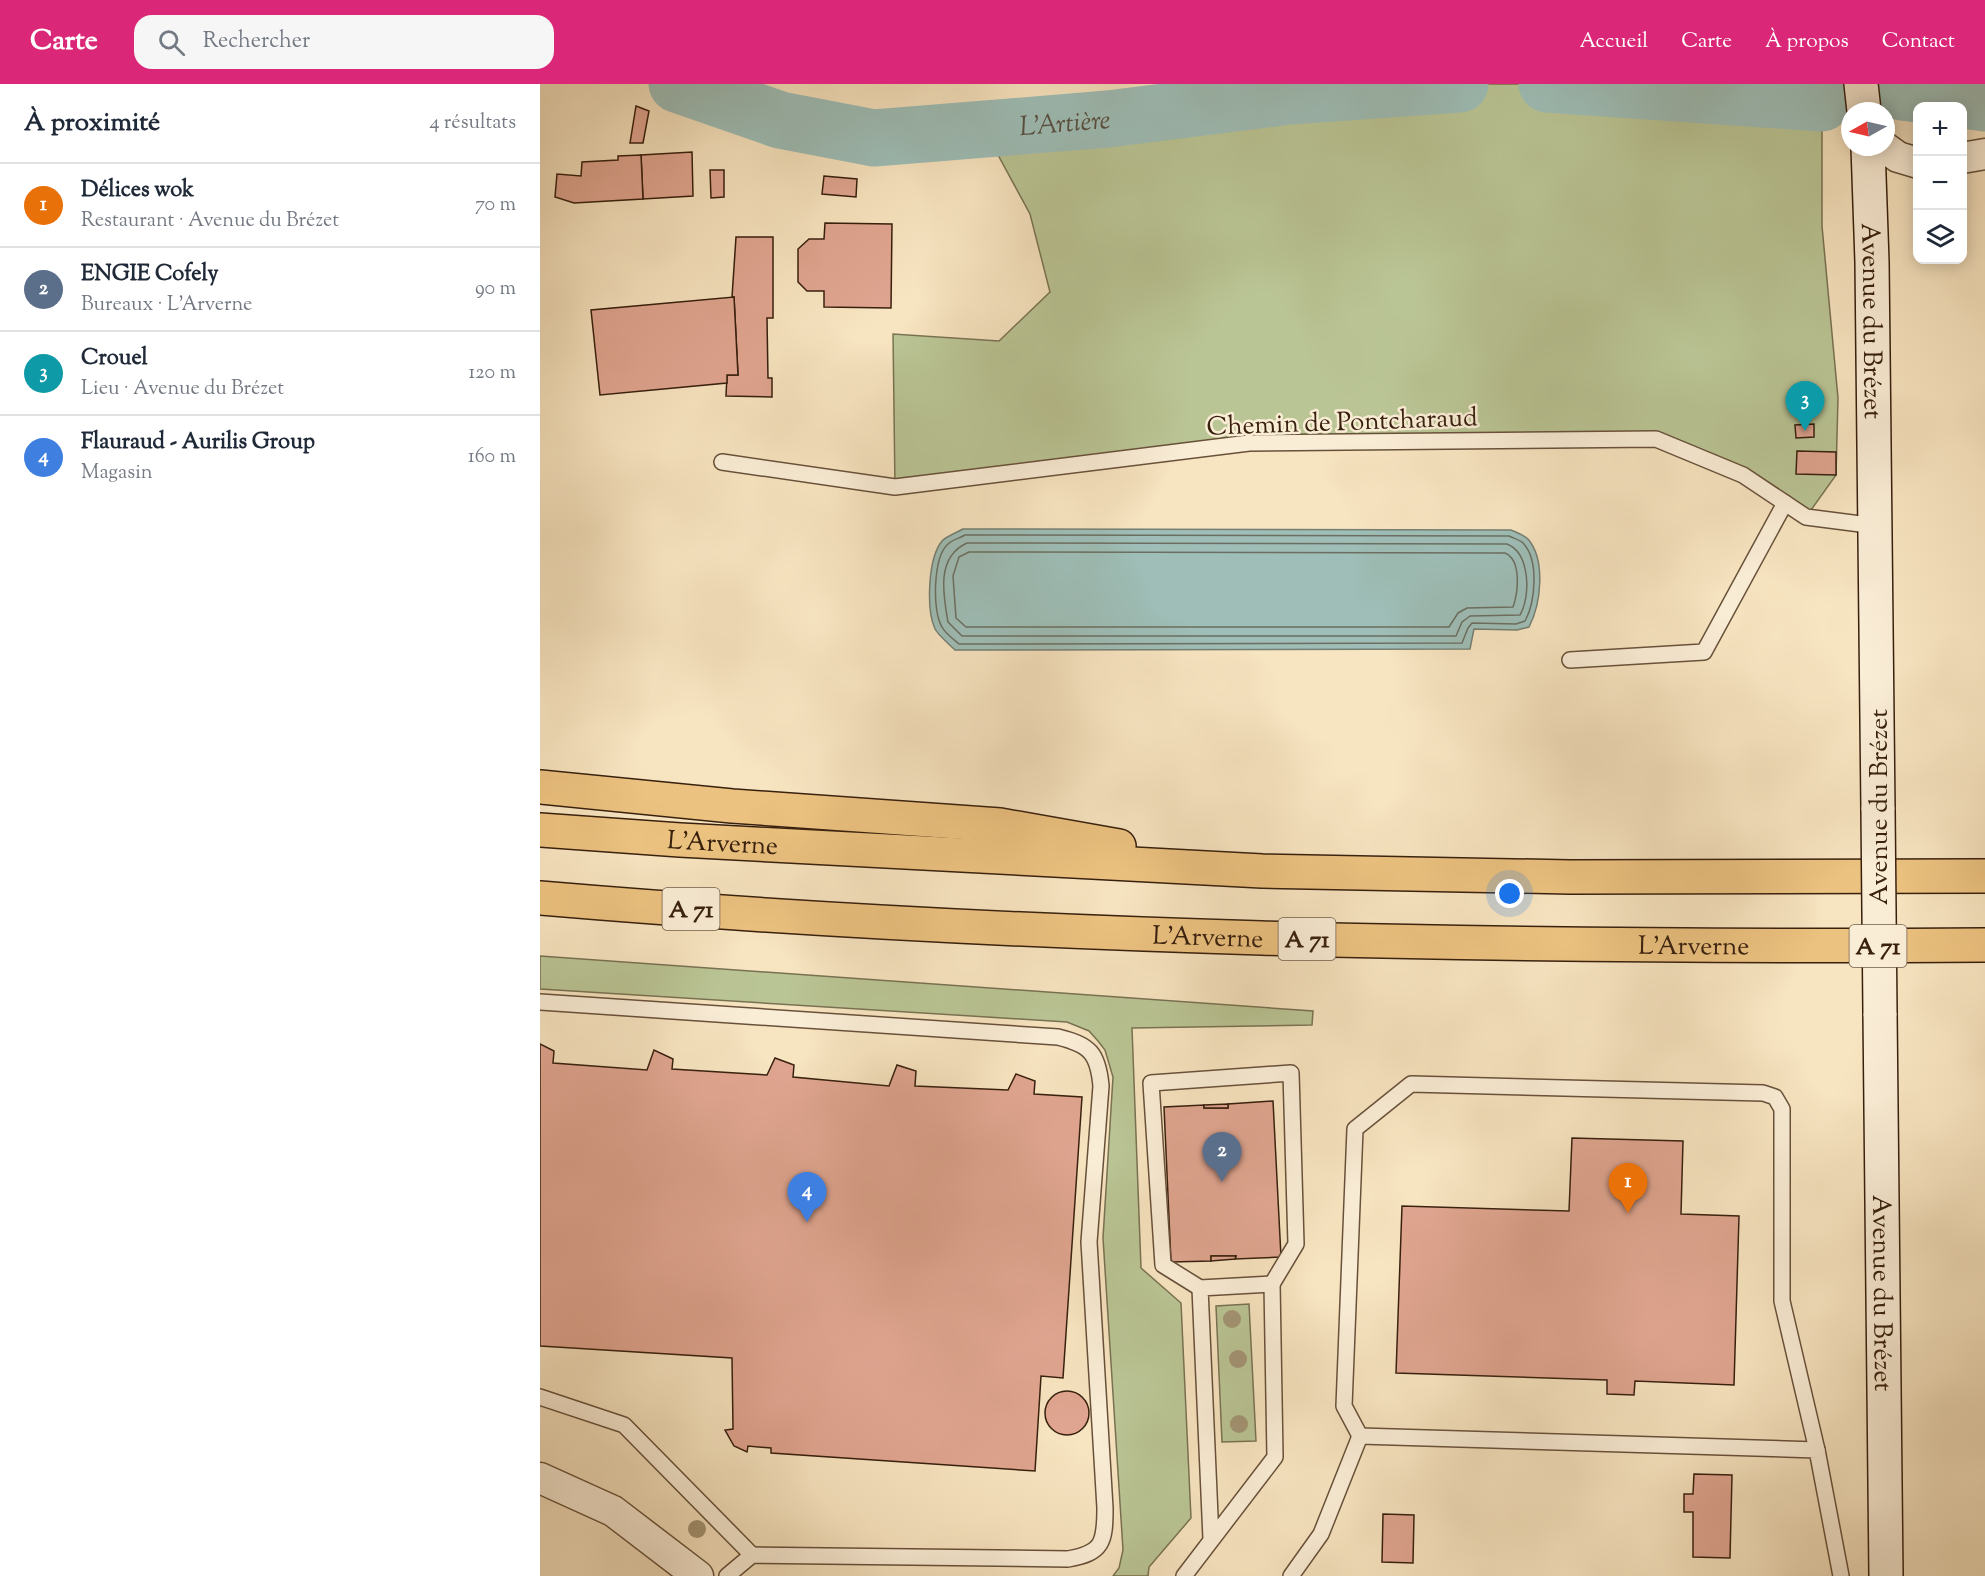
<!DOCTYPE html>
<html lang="fr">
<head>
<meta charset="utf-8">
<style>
	body { margin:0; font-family:"Sorts Mill Goudy",serif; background:#f6f6f7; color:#1f2937 }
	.controls { position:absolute; right:18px; top:18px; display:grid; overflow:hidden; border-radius:12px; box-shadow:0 3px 15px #0003 }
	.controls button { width:54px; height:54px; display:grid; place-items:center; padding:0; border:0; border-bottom:2px solid #e0e1e3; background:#fff; color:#1f2937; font:30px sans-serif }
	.compass { position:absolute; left:1301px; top:18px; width:54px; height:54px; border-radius:50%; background:#fff; box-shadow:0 3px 15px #0003; rotate:262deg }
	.you { position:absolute; left:970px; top:810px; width:21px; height:21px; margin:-15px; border:4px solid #fff; border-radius:50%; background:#1a73e8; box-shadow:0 0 0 9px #1a73e833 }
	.badge { display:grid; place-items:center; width:39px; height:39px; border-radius:50%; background:#db2777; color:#fff; font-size:20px; font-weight:700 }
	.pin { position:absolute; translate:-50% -50px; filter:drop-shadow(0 2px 3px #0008) }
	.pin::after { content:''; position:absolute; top:32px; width:21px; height:18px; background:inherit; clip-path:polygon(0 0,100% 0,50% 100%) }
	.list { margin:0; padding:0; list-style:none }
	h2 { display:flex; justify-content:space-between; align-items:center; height:78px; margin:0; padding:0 24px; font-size:26px }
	h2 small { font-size:20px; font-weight:400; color:#747a83 }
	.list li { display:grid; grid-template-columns:39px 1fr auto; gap:18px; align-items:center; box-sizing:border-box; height:84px; padding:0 24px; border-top:2px solid #e0e1e3 }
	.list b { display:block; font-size:22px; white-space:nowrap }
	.list p { margin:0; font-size:20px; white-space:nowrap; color:#747a83 }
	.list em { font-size:20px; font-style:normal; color:#747a83 }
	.icon { flex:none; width:33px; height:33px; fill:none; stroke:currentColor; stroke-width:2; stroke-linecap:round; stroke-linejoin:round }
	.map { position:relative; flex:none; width:1445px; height:1492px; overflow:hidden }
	header { display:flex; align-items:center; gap:36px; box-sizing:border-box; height:84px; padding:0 30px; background:#db2777; color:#fff }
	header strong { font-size:28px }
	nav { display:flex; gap:33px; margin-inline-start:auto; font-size:21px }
	.search { width:420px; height:54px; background:#f6f6f7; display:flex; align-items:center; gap:15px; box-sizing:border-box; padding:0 21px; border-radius:18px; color:#747a83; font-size:22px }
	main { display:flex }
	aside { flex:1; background:#fff }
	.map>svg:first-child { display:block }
	.green { fill:#bac595; stroke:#797252; stroke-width:1.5 }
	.water { fill:#9ebeb7; stroke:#757f73; stroke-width:1.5 }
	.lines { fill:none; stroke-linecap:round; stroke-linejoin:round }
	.shore { stroke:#6b6f62; stroke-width:1.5 }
	.river { stroke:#9ebeb7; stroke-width:57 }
	.building { fill:#e0a590; stroke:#38200e; stroke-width:1.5 }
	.lane-casing { stroke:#68513a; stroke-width:18 }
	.street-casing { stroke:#68513a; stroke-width:33 }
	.secondary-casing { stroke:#38200e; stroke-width:36 }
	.highway-casing { stroke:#38200e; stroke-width:36 }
	.lane { stroke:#faedd6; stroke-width:15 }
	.street { stroke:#faedd6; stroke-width:30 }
	.secondary { stroke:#faedd6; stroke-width:33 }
	.highway { stroke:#ecc280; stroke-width:33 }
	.secondary-bridge-casing { stroke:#38200e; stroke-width:36; stroke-linecap:butt }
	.secondary-bridge { stroke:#faedd6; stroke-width:33 }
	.tree { fill:#a39474 }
	.labels { text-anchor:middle; stroke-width:5; stroke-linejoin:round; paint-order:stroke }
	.shield { fill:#faedd6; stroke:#725e4a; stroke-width:1.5 }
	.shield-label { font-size:24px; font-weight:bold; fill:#38200e }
	.street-label { font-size:26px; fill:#38200e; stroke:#faedd6 }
	.water-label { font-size:27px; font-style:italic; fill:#574f41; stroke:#faedd6 }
</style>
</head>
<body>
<header>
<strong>Carte</strong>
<div class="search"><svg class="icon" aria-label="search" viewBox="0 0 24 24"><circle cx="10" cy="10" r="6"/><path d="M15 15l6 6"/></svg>Rechercher</div>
<nav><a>Accueil</a><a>Carte</a><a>À propos</a><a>Contact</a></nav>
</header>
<main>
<aside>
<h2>À proximité<small>4 résultats</small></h2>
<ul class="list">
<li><span class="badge" style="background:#e8710a">1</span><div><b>Délices wok</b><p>Restaurant · Avenue du Brézet</p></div><em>70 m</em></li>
<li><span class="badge" style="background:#5c6f8a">2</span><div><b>ENGIE Cofely</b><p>Bureaux · L'Arverne</p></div><em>90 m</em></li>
<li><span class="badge" style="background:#0f9aa8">3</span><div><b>Crouel</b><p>Lieu · Avenue du Brézet</p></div><em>120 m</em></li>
<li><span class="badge" style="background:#3f7fe0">4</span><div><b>Flauraud - Aurilis Group</b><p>Magasin</p></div><em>160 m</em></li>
</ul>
</aside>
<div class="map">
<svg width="1445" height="1492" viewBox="0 0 1445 1492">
	<rect width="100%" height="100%" fill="#f7e4c0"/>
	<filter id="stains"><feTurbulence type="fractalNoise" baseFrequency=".00333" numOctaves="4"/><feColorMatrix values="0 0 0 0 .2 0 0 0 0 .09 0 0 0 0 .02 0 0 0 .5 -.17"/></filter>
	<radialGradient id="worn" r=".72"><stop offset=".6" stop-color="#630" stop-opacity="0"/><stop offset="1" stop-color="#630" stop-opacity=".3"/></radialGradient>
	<g class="green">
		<polygon points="920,0 1007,0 1282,19 1282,142 1298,314 1296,391 1266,433 1203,391 1116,355 709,359 355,403 353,250 459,257 510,208 490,130 444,45 568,35 750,12"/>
		<polygon points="0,872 773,927 772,941 592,944 601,1184 641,1219 651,1434 609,1483 608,1492 573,1492 579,1484 583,1466 563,1154 573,993 565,966 558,957 549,947 527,938 0,905"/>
		<polygon points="709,1220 716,1357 682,1358 676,1222"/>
	</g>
	<path class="water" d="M 423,445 L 971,446 C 976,448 984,451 988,455 C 1006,476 1001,520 989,543 L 977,546 L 934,545 L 930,565 L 415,566 C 409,560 399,552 395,545 C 386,525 388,474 402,457 C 407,452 416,449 423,445 Z"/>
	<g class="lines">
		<g class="shore">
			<path d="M 425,451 L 969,452 C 973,454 979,456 982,458 C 1000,475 995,519 985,537 L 976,540 L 932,539 L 928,544 L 922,559 L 419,560 C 413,555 405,549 402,543 C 392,527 393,473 408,460 C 412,456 420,454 425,451 Z"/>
			<path d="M 427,459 L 967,460 C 990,469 991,512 980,531 L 930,532 L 922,538 L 916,552 L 422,552 L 408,538 C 403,510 396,473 427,459 Z"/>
			<path d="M 429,468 L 965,469 C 982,476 978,509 973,523 L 927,524 L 918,529 L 909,543 L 426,543 L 416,534 L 413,492 L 419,473 Z"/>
		</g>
		<g class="river">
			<path id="s1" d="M 137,0 L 240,36 L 334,54 L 568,35 L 750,12 L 920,0"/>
			<polyline points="1007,0 1282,19"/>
			<polyline points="1362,8 1445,19"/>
		</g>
	</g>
	<g class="building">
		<polygon points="96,22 109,27 103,59 90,59"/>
		<polygon points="152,68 153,112 103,115 101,71"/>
		<polygon points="101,71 103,115 34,119 15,113 17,90 41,92 42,78 78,76 78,72"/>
		<polygon points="170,86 184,86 184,113 171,114"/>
		<polygon points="284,92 317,95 316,113 282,110"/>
		<polygon points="285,139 352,140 351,224 284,223 284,207 267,207 258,198 258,165 269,155 284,155"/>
		<polygon points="196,153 233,153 233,234 227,234 228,294 232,294 232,313 186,312 187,291 198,291 194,213 192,213"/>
		<polygon points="194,213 198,291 187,291 187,299 60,311 51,226"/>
		<polygon points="1274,340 1274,353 1256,354 1255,341"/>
		<polygon points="1257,367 1296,368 1296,391 1256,390"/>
		<polygon points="0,960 14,967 13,979 107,986 114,966 133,975 132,985 227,991 235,974 254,981 253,993 349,1002 357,981 376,987 375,1002 468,1006 476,990 495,997 494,1010 542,1013 523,1294 501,1292 495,1387 231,1369 231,1364 208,1362 207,1368 194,1362 185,1346 193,1345 192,1274 0,1262"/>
		<polygon points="733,1017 741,1173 695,1175 696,1172 671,1172 671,1177 631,1178 624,1023 664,1021 664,1024 688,1024 688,1020"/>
		<polygon points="688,1020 688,1024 664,1024 664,1021"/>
		<polygon points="1032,1054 1143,1057 1141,1130 1199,1132 1194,1301 1095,1297 1094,1311 1067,1310 1067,1296 856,1289 862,1122 1029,1127"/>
		<polygon points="671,1172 696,1172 695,1175 671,1177"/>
		<circle cx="527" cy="1329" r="22"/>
		<polygon points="1154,1390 1192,1391 1190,1474 1153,1473 1153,1428 1144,1428 1144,1410 1153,1410"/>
		<polygon points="843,1430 874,1431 873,1479 842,1478"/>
	</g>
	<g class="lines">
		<defs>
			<g id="lane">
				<polyline points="182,378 355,403 709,359 1116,355 1203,391 1266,433 1336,442"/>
				<polyline points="1030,576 1164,568 1245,419"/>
				<path d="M 0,918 L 518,953 C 550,961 558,969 561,1002 L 549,1158 L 565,1424 C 565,1458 563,1469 528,1475 L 212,1471 L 187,1492"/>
				<polyline points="660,1204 623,1181 611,999 751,989 756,1160 732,1200"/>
				<polyline points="0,1313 84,1341 212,1471"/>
				<polyline points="820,1352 804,1322 815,1045 871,1000 1223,1009 1235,1013 1242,1025 1242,1217 1277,1366"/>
				<polyline points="644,1492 735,1373 732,1200 660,1204 671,1455"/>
				<polyline points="751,1492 781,1450 820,1352 1277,1366 1301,1492"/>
			</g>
			<g id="street">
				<polyline points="1344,63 1358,73 1378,79"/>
				<polyline points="1422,74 1445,70"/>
				<polyline points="0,1394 73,1427 158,1492"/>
			</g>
			<g id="secondary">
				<polyline points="1321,0 1324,27"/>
				<path id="s2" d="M 1328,63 L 1332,178 L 1338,726"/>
				<path id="s3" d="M 1340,929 L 1346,1492"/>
			</g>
			<g id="highway">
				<polyline points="0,703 192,722 460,741 579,762"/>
				<path id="s4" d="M 0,746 L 140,756 L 722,787 L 1030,793 L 1445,792"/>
				<path id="s5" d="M 0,814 C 480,855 963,864 1445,861"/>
			</g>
		</defs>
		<use href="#lane" class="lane-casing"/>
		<use href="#street" class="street-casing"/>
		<use href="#secondary" class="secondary-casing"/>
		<use href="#highway" class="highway-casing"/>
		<use href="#lane" class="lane"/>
		<use href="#street" class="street"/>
		<use href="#secondary" class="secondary"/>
		<use href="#highway" class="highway"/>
		<defs>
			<polyline id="secondary-bridge" points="1338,726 1340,929"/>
		</defs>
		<use href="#secondary-bridge" class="secondary-bridge-casing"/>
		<use href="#secondary-bridge" class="secondary-bridge"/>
	</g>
	<g class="tree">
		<circle cx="692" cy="1235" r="9"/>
		<circle cx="698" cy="1275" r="9"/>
		<circle cx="699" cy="1340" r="9"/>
		<circle cx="157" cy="1445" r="9"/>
	</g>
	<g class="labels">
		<g class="shield">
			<rect x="122.5" y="804" width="57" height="42" rx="4.5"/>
			<rect x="738.5" y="834" width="57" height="42" rx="4.5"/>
			<rect x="1309.5" y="841" width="57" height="42" rx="4.5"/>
		</g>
		<g class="shield-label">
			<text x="151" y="833">A 71</text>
			<text x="767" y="863">A 71</text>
			<text x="1338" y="870">A 71</text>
		</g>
		<g class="street-label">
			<text dy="9" stroke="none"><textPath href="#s2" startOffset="174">Avenue du Brézet</textPath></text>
			<text transform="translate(802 337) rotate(-2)" y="9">Chemin de Pontcharaud</text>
			<text transform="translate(1338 723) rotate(-90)" y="9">Avenue du Brézet</text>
			<text dy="9" stroke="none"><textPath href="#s4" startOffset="183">L'Arverne</textPath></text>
			<text dy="9" stroke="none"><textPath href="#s5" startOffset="669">L'Arverne</textPath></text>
			<text dy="9" stroke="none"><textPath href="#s5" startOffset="1155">L'Arverne</textPath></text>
			<text dy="9" stroke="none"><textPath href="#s3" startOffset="280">Avenue du Brézet</textPath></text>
		</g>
		<g class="water-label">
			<text dy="9" stroke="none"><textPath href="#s1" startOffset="396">L'Artière</textPath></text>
		</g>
	</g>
	<rect width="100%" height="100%" filter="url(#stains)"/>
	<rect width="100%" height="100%" fill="url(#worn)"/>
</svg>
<div class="controls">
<button>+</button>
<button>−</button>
<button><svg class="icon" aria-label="layers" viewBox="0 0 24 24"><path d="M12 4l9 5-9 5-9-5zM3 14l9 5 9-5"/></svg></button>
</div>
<svg class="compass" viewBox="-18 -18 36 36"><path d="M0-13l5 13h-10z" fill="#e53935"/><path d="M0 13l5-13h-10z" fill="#747a83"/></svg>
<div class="you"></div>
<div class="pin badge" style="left:1088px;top:1129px;background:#e8710a">1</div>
<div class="pin badge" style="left:682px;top:1098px;background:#5c6f8a">2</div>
<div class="pin badge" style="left:1265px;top:347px;background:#0f9aa8">3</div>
<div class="pin badge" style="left:267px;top:1138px;background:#3f7fe0">4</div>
</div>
</main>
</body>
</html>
